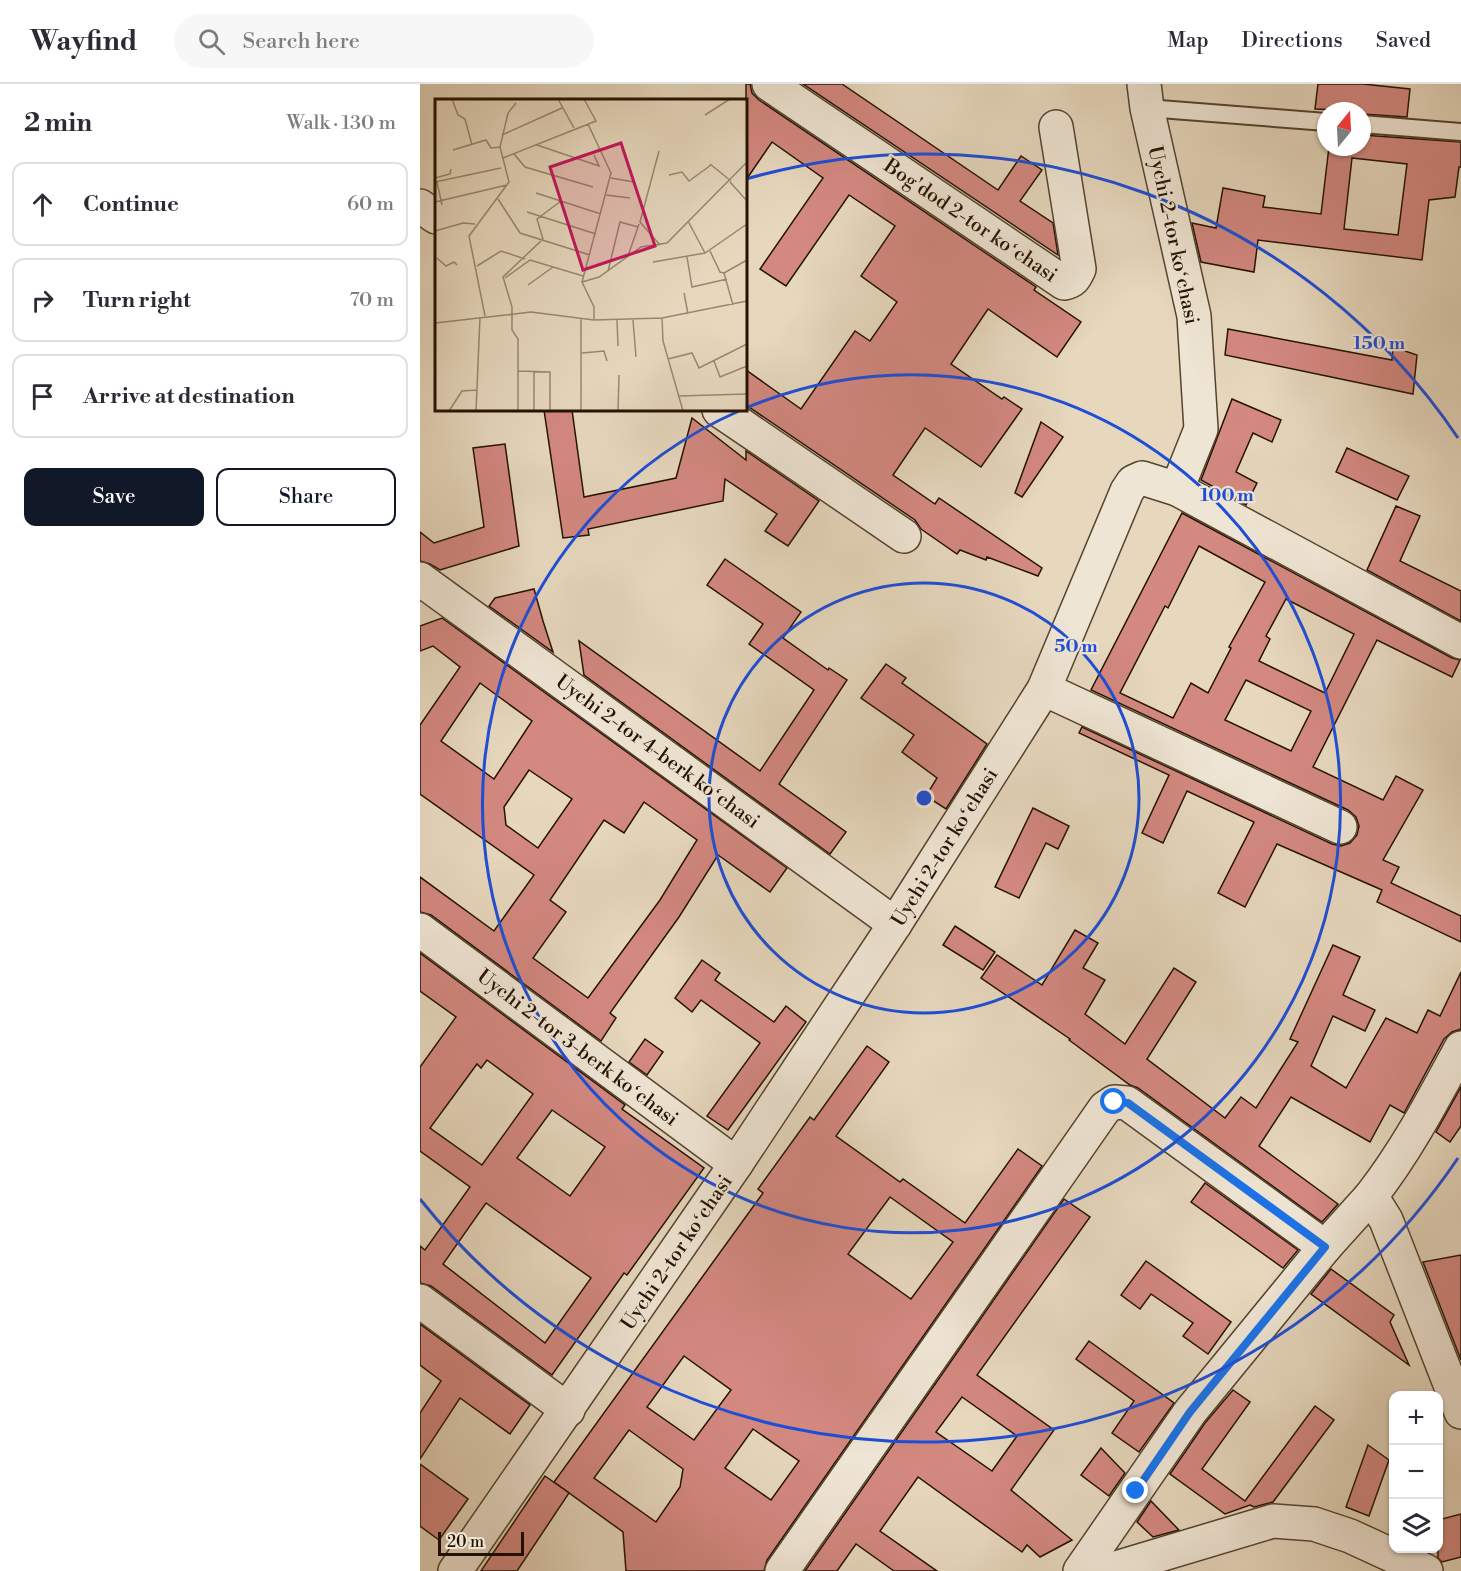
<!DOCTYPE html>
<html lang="en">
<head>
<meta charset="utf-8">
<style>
	body { margin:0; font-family:"Libre Bodoni",serif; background:#f7f7f7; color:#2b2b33 }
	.controls { position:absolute; right:18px; bottom:18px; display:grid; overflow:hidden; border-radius:12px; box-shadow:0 2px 4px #0004 }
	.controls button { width:54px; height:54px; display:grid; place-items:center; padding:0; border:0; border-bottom:2px solid #e1e1e2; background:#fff; color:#2b2b33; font:30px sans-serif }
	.compass { position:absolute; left:897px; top:18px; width:54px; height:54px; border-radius:50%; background:#fff; box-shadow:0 2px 4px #0004; rotate:18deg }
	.scale { position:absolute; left:18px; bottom:15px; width:86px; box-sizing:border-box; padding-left:6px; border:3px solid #241200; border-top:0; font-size:16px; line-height:21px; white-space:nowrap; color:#241200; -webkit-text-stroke:4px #efe5d4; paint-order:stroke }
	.stop { position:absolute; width:18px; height:18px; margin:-14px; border:4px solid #1a73e8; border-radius:50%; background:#fff }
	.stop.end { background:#1a73e8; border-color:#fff; box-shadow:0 2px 6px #0008 }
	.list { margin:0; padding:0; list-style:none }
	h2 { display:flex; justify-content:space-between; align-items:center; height:78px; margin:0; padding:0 24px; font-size:26px }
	h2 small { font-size:20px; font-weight:400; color:#7c7c81 }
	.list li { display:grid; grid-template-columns:39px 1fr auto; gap:18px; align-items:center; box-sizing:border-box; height:84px; margin:0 12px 12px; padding:0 12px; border:2px solid #e1e1e2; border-radius:12px }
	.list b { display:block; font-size:22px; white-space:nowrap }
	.list em { font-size:20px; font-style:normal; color:#7c7c81 }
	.actions { display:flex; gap:12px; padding:18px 24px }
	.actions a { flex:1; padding:14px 0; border:2px solid #111827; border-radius:12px; text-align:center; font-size:21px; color:#111827 }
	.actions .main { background:#111827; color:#fff }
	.icon { flex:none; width:33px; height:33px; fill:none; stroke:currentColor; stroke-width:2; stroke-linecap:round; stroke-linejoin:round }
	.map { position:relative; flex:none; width:1041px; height:1487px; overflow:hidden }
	header { display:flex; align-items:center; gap:36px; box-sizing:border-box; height:84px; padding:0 30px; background:#fff; border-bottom:2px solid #e1e1e2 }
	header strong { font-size:28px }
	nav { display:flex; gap:33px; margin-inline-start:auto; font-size:21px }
	.search { width:420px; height:54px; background:#f7f7f7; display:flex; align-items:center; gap:15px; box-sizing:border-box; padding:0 21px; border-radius:33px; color:#7c7c81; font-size:22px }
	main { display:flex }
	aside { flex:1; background:#fff }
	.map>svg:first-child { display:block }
	.building { fill:#d38880; stroke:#241200; stroke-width:1.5; fill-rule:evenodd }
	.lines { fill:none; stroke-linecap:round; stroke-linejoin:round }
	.service-casing { stroke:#54432f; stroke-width:20 }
	.minor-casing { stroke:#54432f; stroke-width:36 }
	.service { stroke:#efe5d4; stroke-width:16 }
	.minor { stroke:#efe5d4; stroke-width:33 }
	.route { stroke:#1a73e8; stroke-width:8 }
	.ring { fill:none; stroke:#1d4ed8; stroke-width:3 }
	.labels { text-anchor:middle; stroke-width:4.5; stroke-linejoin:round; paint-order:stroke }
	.street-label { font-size:20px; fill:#241200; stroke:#efe5d4 }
	.inset-road { fill:none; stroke:#988871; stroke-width:1.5 }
	.view { fill:#c2185b; fill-opacity:0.15; stroke:#c2185b; stroke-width:3 }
	.inset-edge { fill:none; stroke:#241200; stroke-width:3 }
	.centre { fill:#1d4ed8; stroke:#efe5d4; stroke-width:3 }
	.ring-label { font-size:18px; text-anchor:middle; font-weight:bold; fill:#1d4ed8; stroke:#efe5d4; stroke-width:4.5; stroke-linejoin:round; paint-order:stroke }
</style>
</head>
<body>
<header>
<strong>Wayfind</strong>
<div class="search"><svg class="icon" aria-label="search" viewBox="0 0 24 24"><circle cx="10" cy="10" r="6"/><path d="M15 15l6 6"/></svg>Search here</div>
<nav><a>Map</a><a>Directions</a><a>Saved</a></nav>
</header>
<main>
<aside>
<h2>2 min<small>Walk · 130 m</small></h2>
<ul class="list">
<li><svg class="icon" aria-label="ahead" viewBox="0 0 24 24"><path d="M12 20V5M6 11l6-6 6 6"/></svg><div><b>Continue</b></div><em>60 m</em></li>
<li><svg class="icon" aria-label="right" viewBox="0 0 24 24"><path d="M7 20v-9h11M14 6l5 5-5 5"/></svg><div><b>Turn right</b></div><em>70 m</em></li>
<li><svg class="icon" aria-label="arrive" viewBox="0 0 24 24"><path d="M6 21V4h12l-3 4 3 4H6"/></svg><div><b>Arrive at destination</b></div></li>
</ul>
<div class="actions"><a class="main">Save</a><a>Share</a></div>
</aside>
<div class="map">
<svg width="1041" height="1487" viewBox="0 0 1041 1487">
	<rect width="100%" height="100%" fill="#e6d7bd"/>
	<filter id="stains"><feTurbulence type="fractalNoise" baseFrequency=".00333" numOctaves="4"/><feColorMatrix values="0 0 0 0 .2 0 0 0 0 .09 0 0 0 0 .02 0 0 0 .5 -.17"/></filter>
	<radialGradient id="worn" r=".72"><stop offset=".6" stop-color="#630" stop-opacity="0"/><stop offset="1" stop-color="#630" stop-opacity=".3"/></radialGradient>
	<g class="building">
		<polygon points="326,0 330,0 332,9 339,16 616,203 614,206 661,238 637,273 568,225 531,280 582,315 584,313 602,325 561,383 505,344 473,391 515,420 519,414 622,484 618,492 567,473 566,476 540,466 537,470 501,445 495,436 326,321 326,286 381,325 435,247 450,257 477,218 441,192 475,142 429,111 366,202 340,185 403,94 352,58 326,96"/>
		<polygon points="383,0 422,0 578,106 601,72 622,86 600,117 633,139 638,171"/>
		<polygon points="898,0 943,0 990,5 987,33 942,30 942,27 895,25"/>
		<path d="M 942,51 L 1041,58 L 1041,83 L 1039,83 L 1035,113 L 1009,116 L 1002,176 L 838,156 L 834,188 L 781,178 L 772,139 L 796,144 L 803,104 L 845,112 L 843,123 L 901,130 L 909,63 L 942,63 ZM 932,74 L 987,80 L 978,151 L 924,145 Z"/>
		<polygon points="808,245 972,276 973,263 997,271 993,310 805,271"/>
		<polygon points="812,315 861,336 852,358 833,349 816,388 837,399 826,421 781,396"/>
		<polygon points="124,326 152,326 164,413 256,394 272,334 326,376 326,367 399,417 368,462 345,447 357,430 305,395 303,417 168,445 169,451 143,454"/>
		<polygon points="621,338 643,353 602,413 595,409"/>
		<polygon points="85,360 99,462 20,486 10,480 0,477 0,448 14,459 64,443 53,364"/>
		<polygon points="927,364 989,392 977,416 916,388"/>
		<polygon points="976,422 1000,432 980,477 1041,507 1041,537 947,486"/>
		<path d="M 762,429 L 1032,574 L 1040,576 L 1032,593 L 957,556 L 893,683 L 963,716 L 976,692 L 1003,706 L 963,776 L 979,783 L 971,799 L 1041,832 L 1041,858 L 957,818 L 962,806 L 857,760 L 825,823 L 798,809 L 834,738 L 767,707 L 743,759 L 722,749 L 749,691 L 659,649 L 662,643 L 912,760 L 921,762 L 930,759 L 937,751 L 939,742 L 936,733 L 928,726 L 671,606 ZM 779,462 L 845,498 L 809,563 L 811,564 L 788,609 L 771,599 L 753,634 L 700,609 L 745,522 L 748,524 ZM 866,515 L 934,550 L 905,609 L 839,577 L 850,555 L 846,552 ZM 826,596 L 891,627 L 871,667 L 805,636 Z"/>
		<polygon points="305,475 381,528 363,554 408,586 409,584 427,596 359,700 426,748 410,770 164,591 159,557 340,687 394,606 329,560 343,540 287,501"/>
		<polygon points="114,505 123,537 133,568 69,522 75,514"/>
		<path d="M 22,534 L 367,784 L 350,808 L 298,771 L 259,833 L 190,929 L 196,934 L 181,957 L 11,831 L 0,828 L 0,793 L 74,847 L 114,791 L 0,710 L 0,641 L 40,583 L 13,562 L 0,567 L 0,542 ZM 60,599 L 112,637 L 74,695 L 21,657 ZM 109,686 L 152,715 L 118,764 L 86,741 L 84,723 ZM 224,718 L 277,756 L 240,816 L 168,914 L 113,874 L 146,828 L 130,816 L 184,736 L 204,749 Z"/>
		<polygon points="466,580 486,594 482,599 567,660 526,725 506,712 517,694 482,668 494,651 441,614"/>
		<polygon points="613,724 649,742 638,765 626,759 599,814 575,803"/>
		<polygon points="535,842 575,868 563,886 523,861"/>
		<polygon points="655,846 678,859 663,884 685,896 665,930 705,960 754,884 776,898 727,975 805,1034 821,1013 836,1024 878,958 870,955 913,861 940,873 923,911 955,926 945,947 913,932 891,982 926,1004 966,934 997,949 1008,926 1020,932 1041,888 1041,945 1032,948 1024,955 984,1029 970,1021 950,1058 871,1013 839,1062 918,1120 902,1138 718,1004 710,1001 649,956 650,955 561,894 577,871 622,901"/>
		<path d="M 0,869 L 205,1021 L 202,1025 L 284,1084 L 207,1191 L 204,1189 L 132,1291 L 11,1202 L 0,1199 L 0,1162 L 5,1166 L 50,1103 L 0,1067 L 0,983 L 36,933 L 0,907 ZM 67,976 L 113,1010 L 62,1081 L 10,1044 L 57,980 L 61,984 ZM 132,1026 L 185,1063 L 150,1112 L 97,1074 ZM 66,1119 L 171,1194 L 125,1259 L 23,1180 Z"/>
		<polygon points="282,876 300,889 295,896 354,938 366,922 386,938 308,1046 287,1032 340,959 281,916 272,928 255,914"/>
		<polygon points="225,955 243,968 227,991 209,978"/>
		<path d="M 447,962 L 469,978 L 416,1052 L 480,1098 L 483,1095 L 545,1139 L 598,1065 L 622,1082 L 347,1476 L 344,1487 L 206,1487 L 203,1448 L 134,1398 L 343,1109 L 338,1105 L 390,1033 L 394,1036 ZM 470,1113 L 533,1158 L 491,1215 L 428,1170 ZM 264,1272 L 311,1306 L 274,1356 L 227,1323 ZM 333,1345 L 379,1377 L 351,1416 L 305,1384 ZM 209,1346 L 263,1385 L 260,1403 L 236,1438 L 174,1394 Z"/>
		<polygon points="1041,1003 1041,1042 1030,1058 1016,1048"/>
		<polygon points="785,1099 878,1166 863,1184 771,1118"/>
		<path d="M 644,1115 L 670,1133 L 557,1291 L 634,1346 L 591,1406 L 652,1456 L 620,1473 L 607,1461 L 602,1468 L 498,1393 L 460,1447 L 517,1487 L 474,1487 L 436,1460 L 417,1487 L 385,1487 ZM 542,1313 L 597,1352 L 572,1387 L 516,1348 Z"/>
		<polygon points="1041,1171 1041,1276 1003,1178"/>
		<polygon points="726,1177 811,1238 788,1270 763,1252 773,1239 731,1210 720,1225 701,1211"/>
		<polygon points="911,1185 974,1231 970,1238 989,1281 891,1210"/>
		<polygon points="0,1240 110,1321 90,1350 40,1314 0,1375 0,1329 21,1297 0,1281"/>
		<polygon points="669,1257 754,1319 719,1368 692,1349 714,1317 656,1275"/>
		<polygon points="813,1306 830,1318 782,1385 825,1417 895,1322 914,1336 853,1418 834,1423 830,1421 805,1430 750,1390 785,1339"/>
		<polygon points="948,1361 969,1376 949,1432 926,1423"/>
		<polygon points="681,1364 705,1389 689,1412 661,1391"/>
		<polygon points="0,1380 48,1415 19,1456 0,1442"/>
		<polygon points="125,1392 149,1409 97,1487 61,1487"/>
		<polygon points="731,1417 757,1444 759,1446 733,1453 717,1438"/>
		<polygon points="1041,1430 1041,1473 1022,1478 1018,1474 1018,1436"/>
	</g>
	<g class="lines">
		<defs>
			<g id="service">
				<polyline points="727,24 906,38"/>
				<polyline points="942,40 1041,48"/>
			</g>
			<g id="minor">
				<path d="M 349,0 L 644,199 C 654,197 655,193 659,185 L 636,43"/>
				<polyline points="0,122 16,133"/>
				<polyline points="299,326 484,452"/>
				<polyline points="757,405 1041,558"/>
				<polyline points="0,495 475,840"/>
				<polyline points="624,605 920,743"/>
				<polyline points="0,846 316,1080"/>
				<path d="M 1041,964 C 1014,1014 987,1066 951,1112 L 966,1136 L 1041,1328"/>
				<polyline points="0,1217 148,1326"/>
				<polyline points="35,1487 316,1080 475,840 624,605 707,407 713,398 722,394 757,405 781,345 774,232 727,24 724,0"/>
				<polyline points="362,1487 685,1024 694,1018 707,1019 905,1163"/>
				<polyline points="660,1487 770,1328 905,1163 951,1112"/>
				<polyline points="686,1487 853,1437 894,1440 930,1452 1006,1487"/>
			</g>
		</defs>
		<use href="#service" class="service-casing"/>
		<use href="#minor" class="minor-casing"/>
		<use href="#service" class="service"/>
		<use href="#minor" class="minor"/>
	</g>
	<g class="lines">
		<polyline class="route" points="694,1018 708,1019 905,1163 770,1328 716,1407"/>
	</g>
	<g class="ring">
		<circle cx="504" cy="714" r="215"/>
		<path d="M326 324A429 429 0 1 1 319 327"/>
		<path d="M1038 1074A644 644 0 0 1 0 1115M326 95A644 644 0 0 1 1038 354"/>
	</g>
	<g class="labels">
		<g class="street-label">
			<text transform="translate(551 136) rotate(34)" y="7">Bog'dod 2-tor koʻchasi</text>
			<text transform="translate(754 151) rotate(78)" y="7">Uychi 2-tor koʻchasi</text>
			<text transform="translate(238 667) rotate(36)" y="7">Uychi 2-tor 4-berk koʻchasi</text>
			<text transform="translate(524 763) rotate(-58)" y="7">Uychi 2-tor koʻchasi</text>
			<text transform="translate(158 963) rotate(37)" y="7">Uychi 2-tor 3-berk koʻchasi</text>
			<text transform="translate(256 1168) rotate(-56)" y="7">Uychi 2-tor koʻchasi</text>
		</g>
	</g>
	<g transform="translate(15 15)">
		<rect width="312" height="312" fill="#e6d7bd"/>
		<path class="inset-road" d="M 17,0 L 23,16 L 30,20 L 37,46M 123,0 L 139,29M 270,16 L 295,0M 153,25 L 176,74 L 147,183 L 159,208 L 159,221M 67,36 L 127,9M 102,46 L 164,67 L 159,56M 18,51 L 51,41 L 56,49 L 65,48M 224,52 L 205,123 L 225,146M 79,55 L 90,68 L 158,88M 68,59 L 161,22 L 149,0M 275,65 L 296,82M 234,76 L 247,73 L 254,82 L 276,66M 0,79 L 15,75 L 16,70M 176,79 L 199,83M 0,83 L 66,69M 2,83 L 7,106M 295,83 L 312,102M 101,94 L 166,115M 171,96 L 195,99M 63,100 L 85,134 L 155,156M 0,103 L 72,86M 92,113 L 161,135M 253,122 L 270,154M 0,132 L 28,124 L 40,125M 275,152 L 285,173 L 289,174M 193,157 L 204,125M 252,158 L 257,188 L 292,180M 2,159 L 11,167 L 19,163 L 22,166M 218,163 L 270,154 L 312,125M 42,167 L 66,152 L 90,160M 173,172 L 185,123 L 203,128M 289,174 L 298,206M 289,174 L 312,161M 70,179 L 95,161 L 148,177M 147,183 L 164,178 L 206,148 L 232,144 L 312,63M 93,186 L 118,168M 249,194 L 253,215M 50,217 L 34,137 L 74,83 L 65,48 L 73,14 L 81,4M 146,219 L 146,312M 227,219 L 228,242 L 248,312M 182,221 L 183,247M 198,221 L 201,258M 0,224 L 96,213 L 159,221 L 227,219 L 312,202M 147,254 L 169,252 L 172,262M 233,260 L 257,254 L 264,269 L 312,245M 279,262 L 285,278 L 312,267M 83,272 L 115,273 L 115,312M 99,272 L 99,312M 244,297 L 312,295M 14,312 L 27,292 L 42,291M 41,312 L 45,218M 83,312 L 83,240 L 77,231 L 77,208 L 68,178 L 108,140 L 102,120 L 126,102M 183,312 L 184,276"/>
		<path class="view" d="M 186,44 L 220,147 L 148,171 L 115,68 Z"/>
		<rect width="312" height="312" class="inset-edge"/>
	</g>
	<circle cx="504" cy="714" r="9" class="centre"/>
	<g class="ring-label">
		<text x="959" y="265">150 m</text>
		<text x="807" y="417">100 m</text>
		<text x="656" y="568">50 m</text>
	</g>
	<rect width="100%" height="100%" filter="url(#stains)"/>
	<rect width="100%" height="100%" fill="url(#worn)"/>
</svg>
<div class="controls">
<button>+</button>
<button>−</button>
<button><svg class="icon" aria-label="layers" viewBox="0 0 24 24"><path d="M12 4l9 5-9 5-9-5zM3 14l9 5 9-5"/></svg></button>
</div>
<svg class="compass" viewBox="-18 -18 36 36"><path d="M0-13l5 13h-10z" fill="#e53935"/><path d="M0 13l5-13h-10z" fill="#7c7c81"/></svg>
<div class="scale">20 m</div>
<div class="stop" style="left:694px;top:1018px"></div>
<div class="stop end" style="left:716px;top:1407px"></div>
</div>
</main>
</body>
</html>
